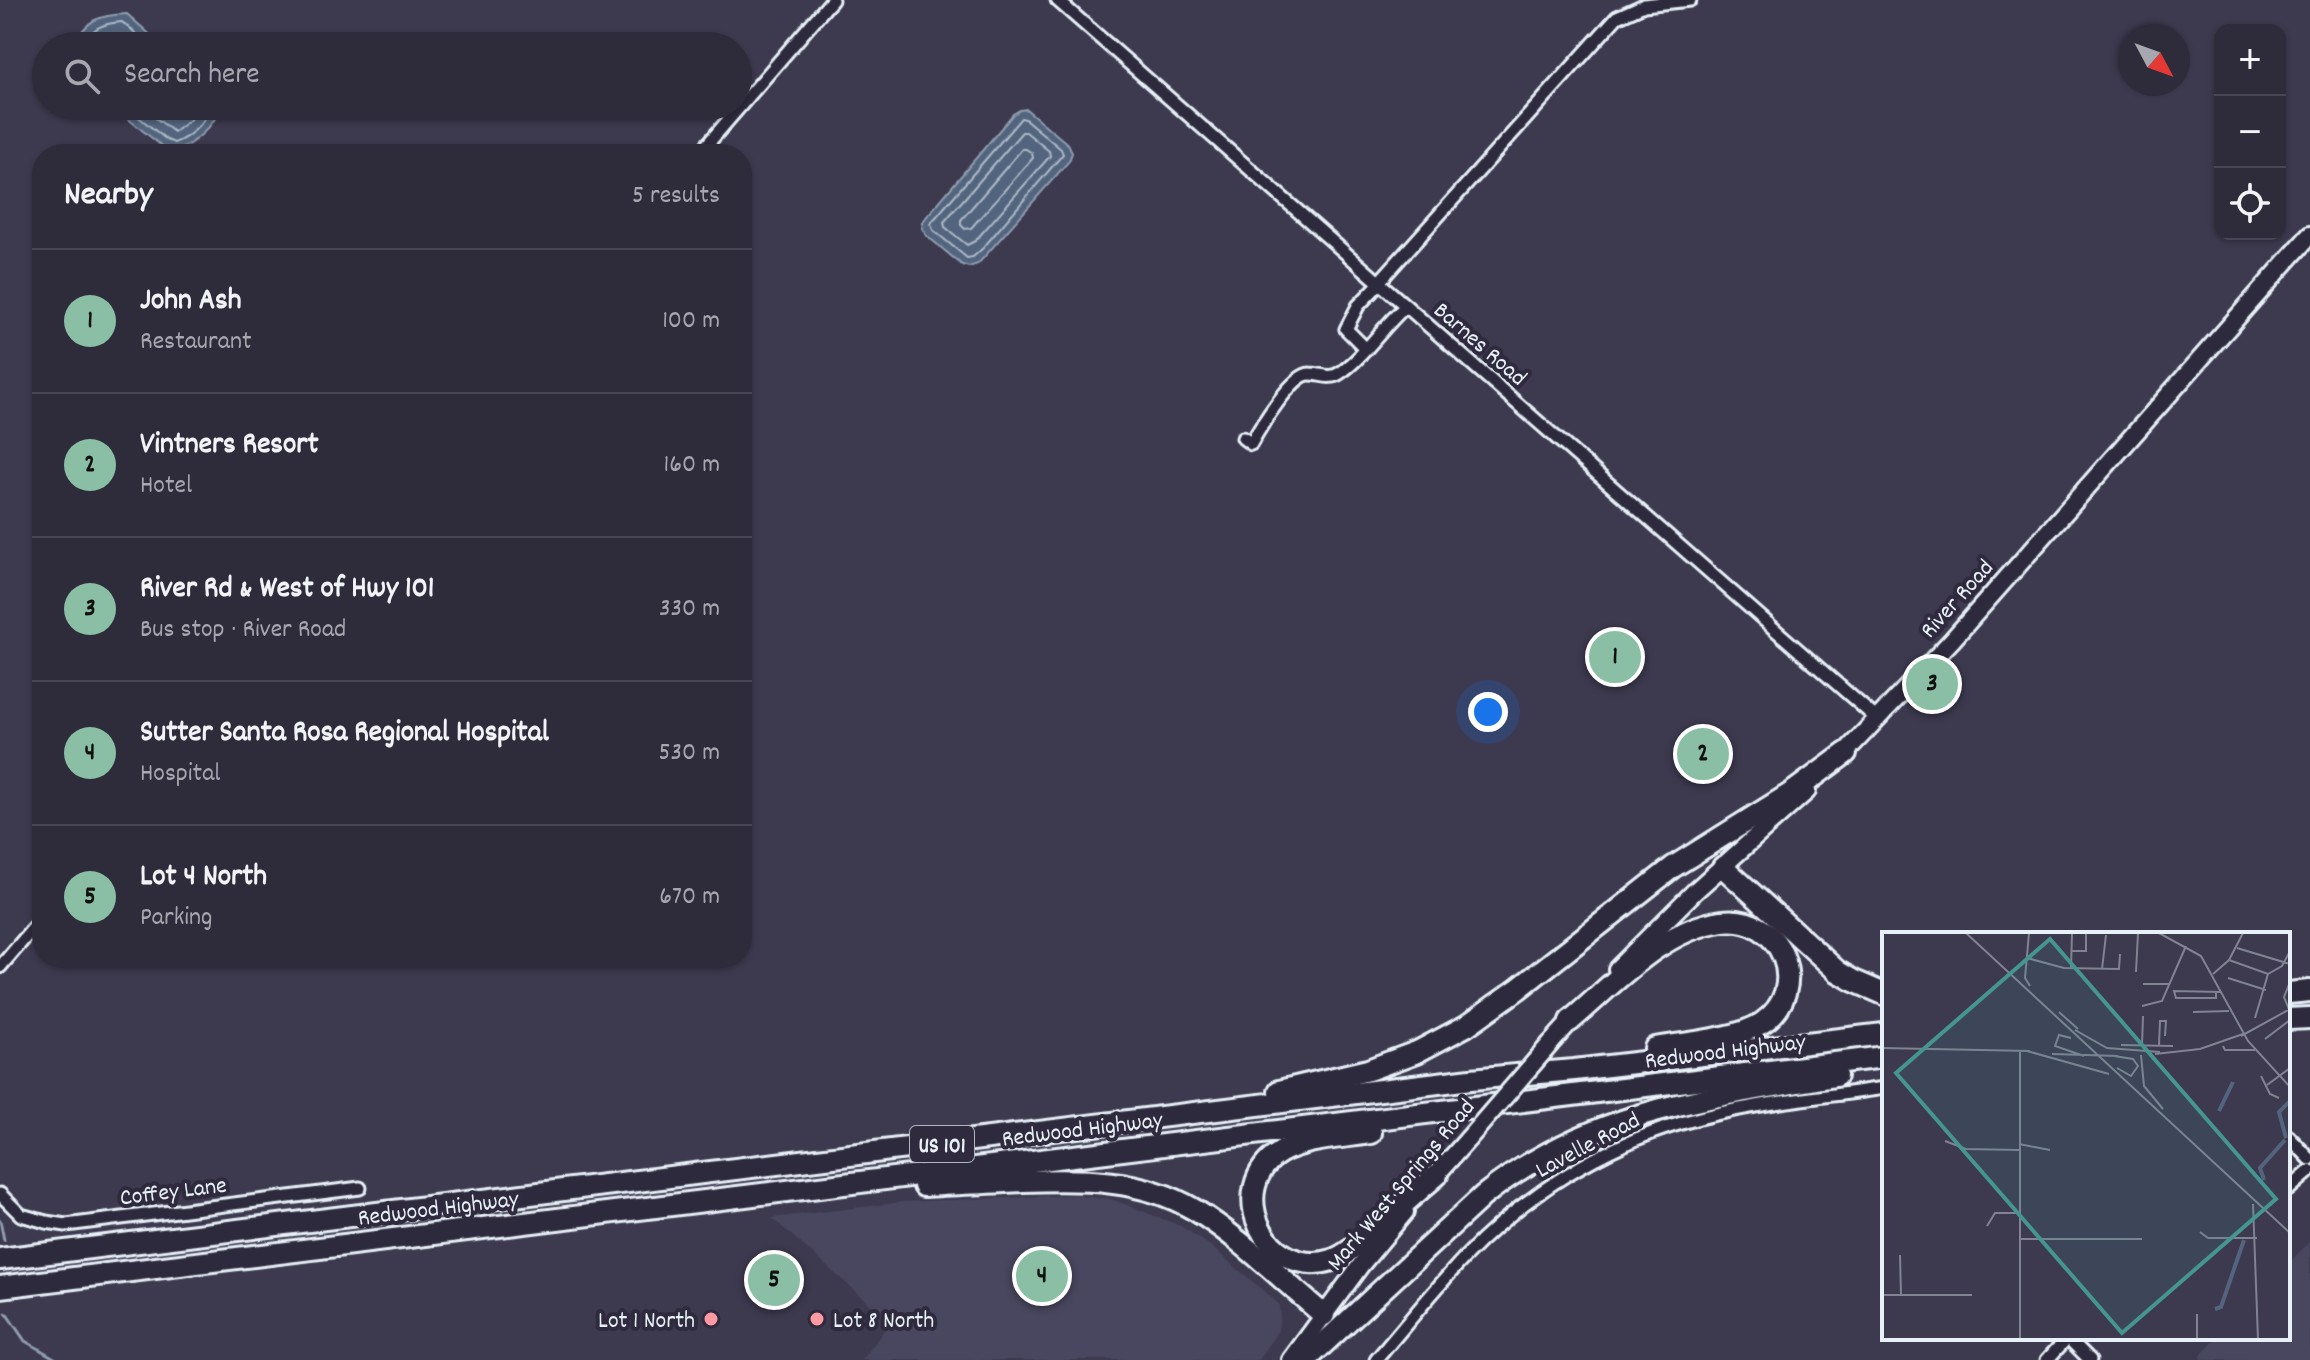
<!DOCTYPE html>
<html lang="en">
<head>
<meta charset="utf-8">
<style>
	body { margin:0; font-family:Dekko,sans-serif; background:#3a3746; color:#f1f3f6 }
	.controls { position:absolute; right:24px; top:24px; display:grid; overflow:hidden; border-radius:16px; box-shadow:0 2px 6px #0004 }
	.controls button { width:72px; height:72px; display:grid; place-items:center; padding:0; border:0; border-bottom:2px solid #494755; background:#2e2b3b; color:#f1f3f6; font:40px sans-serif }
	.compass { position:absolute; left:2118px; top:24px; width:72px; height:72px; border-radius:50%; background:#2e2b3b; box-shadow:0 2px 6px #0004; rotate:131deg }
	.you { position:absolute; left:1488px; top:712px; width:28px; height:28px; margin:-20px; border:6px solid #fff; border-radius:50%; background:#1a73e8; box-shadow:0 0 0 12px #1a73e833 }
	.badge { display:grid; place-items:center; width:52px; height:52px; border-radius:50%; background:#8abfa5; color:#111; font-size:26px; font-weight:700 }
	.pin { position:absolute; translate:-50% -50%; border:4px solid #fff; box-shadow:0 2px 8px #0006 }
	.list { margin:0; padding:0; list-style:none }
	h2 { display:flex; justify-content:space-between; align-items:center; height:104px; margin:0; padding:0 32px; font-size:34px }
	h2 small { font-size:26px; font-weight:400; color:#a7a7af }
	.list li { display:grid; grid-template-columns:52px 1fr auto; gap:24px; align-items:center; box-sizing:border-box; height:144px; padding:0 32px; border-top:2px solid #494755 }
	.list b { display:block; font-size:30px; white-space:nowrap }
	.list p { margin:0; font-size:26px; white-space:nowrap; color:#a7a7af }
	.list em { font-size:26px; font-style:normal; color:#a7a7af }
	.icon { flex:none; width:44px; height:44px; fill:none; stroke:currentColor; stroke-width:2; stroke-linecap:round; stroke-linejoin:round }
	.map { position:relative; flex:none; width:2310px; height:1360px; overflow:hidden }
	.search { position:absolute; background:#2e2b3b; box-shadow:0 2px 6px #0004; left:32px; top:32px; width:720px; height:88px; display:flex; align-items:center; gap:20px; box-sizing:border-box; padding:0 28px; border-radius:44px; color:#a7a7af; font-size:30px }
	.panel { position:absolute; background:#2e2b3b; box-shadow:0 2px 6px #0004; left:32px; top:144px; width:720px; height:824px; border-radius:32px }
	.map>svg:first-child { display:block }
	.built { fill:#4a465f }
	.water { fill:#53657e; stroke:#8f9daf; stroke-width:2 }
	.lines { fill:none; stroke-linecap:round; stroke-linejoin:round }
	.shore { stroke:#acb9c7; stroke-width:2 }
	.stream { stroke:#8f9daf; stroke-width:3 }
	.street-casing { stroke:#e8f1f8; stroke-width:17 }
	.secondary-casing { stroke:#e8f1f8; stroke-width:22 }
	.highway-casing { stroke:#e8f1f8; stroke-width:26 }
	.street { stroke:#2f2a3d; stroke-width:11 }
	.secondary { stroke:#2f2a3d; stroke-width:16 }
	.highway { stroke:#2f2a3d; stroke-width:20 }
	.secondary-bridge-casing { stroke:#e8f1f8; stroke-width:22; stroke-linecap:butt }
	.secondary-bridge { stroke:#2f2a3d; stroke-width:16 }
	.poi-dot { fill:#ff9aa2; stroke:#2f2a3d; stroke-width:3 }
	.labels { text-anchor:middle; stroke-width:8; stroke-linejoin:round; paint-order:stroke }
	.shield { fill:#2f2a3d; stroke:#b0b5c0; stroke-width:2 }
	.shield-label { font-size:22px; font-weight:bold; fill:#e8f1f8 }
	.street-label { font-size:24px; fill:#e8f1f8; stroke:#2f2a3d }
	.poi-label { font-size:24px; fill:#e8f1f8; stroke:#2f2a3d; text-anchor:end }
	.inset-river { fill:none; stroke:#53657e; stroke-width:4 }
	.inset-road { fill:none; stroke:#818393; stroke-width:2 }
	.view { fill:#459590; fill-opacity:0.15; stroke:#459590; stroke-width:4 }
	.inset-edge { fill:none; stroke:#e8f1f8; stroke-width:4 }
</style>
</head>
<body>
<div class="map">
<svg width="2310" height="1360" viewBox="0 0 2310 1360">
	<rect width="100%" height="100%" fill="#3d394f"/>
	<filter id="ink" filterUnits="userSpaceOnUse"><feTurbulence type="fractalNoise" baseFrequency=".0125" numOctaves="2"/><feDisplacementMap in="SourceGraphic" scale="16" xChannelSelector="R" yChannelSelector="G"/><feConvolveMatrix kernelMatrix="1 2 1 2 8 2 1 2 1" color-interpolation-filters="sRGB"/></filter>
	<g filter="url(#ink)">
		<g class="built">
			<polygon points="1074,1195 1111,1199 1181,1226 1213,1248 1279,1304 1280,1316 1278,1331 1259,1360 862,1360 890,1322 772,1218 903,1202"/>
			<polygon points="2310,1241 2310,1360 2201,1360 2200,1356 2217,1338 2288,1338 2288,1264"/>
		</g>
		<g class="water">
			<path d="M 127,14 L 163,46 L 73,46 C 86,19 99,15 127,14 Z"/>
			<path d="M 112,106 L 220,106 C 215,127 193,144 174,152 L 163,147 Z"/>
			<polygon points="1026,109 1069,145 1072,153 1069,161 978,264 969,267 962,265 926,235 922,228 923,221 1013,114 1020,110"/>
		</g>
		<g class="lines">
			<g class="shore">
				<path d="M 82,46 C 90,28 104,23 122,22 L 151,46"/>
				<path d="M 125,106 L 167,140 L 174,143 C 191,137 205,122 212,106"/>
				<polyline points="140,106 174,132 191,119 201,106"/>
				<polygon points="1021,118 1025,119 1061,149 1063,154 983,248 973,257 967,258 933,230 931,223"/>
				<polygon points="1022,132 1026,132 1049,151 1050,156 975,241 967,245 945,227 944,222"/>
				<polygon points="1022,149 1026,149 1032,153 1033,158 971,228 965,229 961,225 961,220"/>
			</g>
			<g class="stream">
				<polyline points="0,1220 4,1240"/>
				<polyline points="6,1313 25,1341 58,1360"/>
			</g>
			<defs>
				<g id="street">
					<polyline points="1057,0 1877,719"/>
					<polyline points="699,154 832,0"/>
					<polyline points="1379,282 1617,17 1644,5 1690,0"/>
					<polyline points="1365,348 1346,329 1358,306 1380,283"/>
					<path d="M 1243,438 L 1251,444 C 1259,429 1293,373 1310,374 C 1321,374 1330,380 1340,373 C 1363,358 1383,326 1406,306"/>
					<polyline points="0,967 42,918"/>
					<polyline points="2288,1136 2310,1159"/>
					<polyline points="2288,1190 2310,1171"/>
					<polyline points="0,1194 21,1215 46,1222 66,1225 360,1188"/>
					<polyline points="2068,1338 2090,1360"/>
					<path d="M 1376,1360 C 1405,1326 1433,1291 1464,1258 C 1524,1195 1602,1146 1685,1122 C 1749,1103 1818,1098 1884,1088"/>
					<polyline points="2047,1360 2067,1338"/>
				</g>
				<g id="secondary">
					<polyline points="1838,760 1952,640 2310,235"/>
					<polyline points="1617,969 1695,891 1807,791"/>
					<polyline points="1551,1043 1578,1013"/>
					<polyline points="1430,1182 1468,1139"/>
					<polyline points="1291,1360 1360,1266 1405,1212"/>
				</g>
				<g id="highway">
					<polyline points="1723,867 1837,971 1854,981 1884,994"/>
					<polyline points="2288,993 2310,991"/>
					<polyline points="2288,1019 2310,1018"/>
					<path d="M 1570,1021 C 1615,983 1661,930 1722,921 C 1782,913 1812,990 1762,1023 C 1737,1039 1685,1043 1655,1048"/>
					<polyline points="1279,1091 1368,1070 1417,1052 1466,1026 1518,989 1673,867 1793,792 1846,753"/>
					<path d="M 1371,1133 C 1343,1138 1307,1138 1281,1152 C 1222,1187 1266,1281 1332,1260 C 1349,1254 1363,1239 1377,1227 C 1397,1210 1417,1192 1437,1175"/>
					<path d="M 924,1186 C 957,1184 990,1183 1023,1181 C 1084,1179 1141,1178 1195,1210 C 1241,1238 1283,1281 1324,1315"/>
					<polyline points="0,1259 1471,1079 1574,1070 1884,1034"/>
					<polyline points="0,1287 1884,1057"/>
					<path d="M 1306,1360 L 1483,1196 C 1589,1111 1707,1097 1836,1076"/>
				</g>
			</defs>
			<use href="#street" class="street-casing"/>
			<use href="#secondary" class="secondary-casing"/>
			<use href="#highway" class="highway-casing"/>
			<use href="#street" class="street"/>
			<use href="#secondary" class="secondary"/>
			<use href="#highway" class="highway"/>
			<defs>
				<polyline id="secondary-bridge" points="1468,1139 1551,1043"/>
			</defs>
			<use href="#secondary-bridge" class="secondary-bridge-casing"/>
			<use href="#secondary-bridge" class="secondary-bridge"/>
		</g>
	</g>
	<g class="poi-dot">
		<circle cx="711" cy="1319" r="8"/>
		<circle cx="817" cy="1319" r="8"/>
	</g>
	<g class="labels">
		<rect class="shield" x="910" y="1126" width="64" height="36" rx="6"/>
		<g class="shield-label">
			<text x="942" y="1152">US 101</text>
		</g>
		<g class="street-label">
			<text transform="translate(1481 343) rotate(41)" y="8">Barnes Road</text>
			<text transform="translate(1956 598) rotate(-48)" y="8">River Road</text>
			<text transform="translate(1725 1050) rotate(-7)" y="8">Redwood Highway</text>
			<text transform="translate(1082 1128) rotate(-7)" y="8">Redwood Highway</text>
			<text transform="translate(1587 1144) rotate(-28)" y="8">Lavelle Road</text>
			<text transform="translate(1400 1184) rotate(-50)" y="8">Mark West Springs Road</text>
			<text transform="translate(173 1190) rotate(-7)" y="8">Coffey Lane</text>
			<text transform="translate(438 1207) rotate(-7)" y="8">Redwood Highway</text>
		</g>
		<g class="poi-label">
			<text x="695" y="1327">Lot 1 North</text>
			<text x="833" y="1327" text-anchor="start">Lot 8 North</text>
		</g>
	</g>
	<g transform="translate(1882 932)">
		<rect width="408" height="408" fill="#3d394f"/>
		<path class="inset-river" d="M 337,179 L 351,150M 404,206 L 397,180 L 408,169M 382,248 L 378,236 L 403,208M 333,377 L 339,375 L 362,308"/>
		<path class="inset-road" d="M 84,1 L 408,301M 147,1 L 143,46 L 148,54M 277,1 L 319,24 L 366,109 L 408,155M 355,16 L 408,32M 190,19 L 204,19 L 204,1M 145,26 L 182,36 L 237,37 L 238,22M 347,28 L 386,42 L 400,34 L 408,19M 189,37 L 190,1M 220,37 L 224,3M 254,40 L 256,1M 331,42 L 347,28 L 361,1M 346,46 L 384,58M 408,50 L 402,65 L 408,80M 261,52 L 288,52M 334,61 L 334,66 L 294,66 L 292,59 L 339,60M 260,74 L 280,69 L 304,14M 177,80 L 196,97M 311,80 L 347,79M 373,86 L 386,42M 193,98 L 225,116 L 278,120M 359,104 L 408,77M 189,106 L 177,103 L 173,114 L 202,124M 383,107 L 408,88M 239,113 L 291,114M 260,113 L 261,84M 277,113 L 278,89 L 284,89 L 283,104M 341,114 L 343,118 L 373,118M 0,116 L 148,119M 138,119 L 138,407M 145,119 L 227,142M 170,122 L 236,124M 273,122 L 318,117 L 361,102M 259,123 L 262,154 L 281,177M 232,124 L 251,127 L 256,134 L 249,144 L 235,136M 379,144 L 388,162 L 397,166M 385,153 L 408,136M 63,209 L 84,217 L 137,218M 137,212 L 168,218M 371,272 L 376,407M 105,294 L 113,281 L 137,281M 318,300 L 326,306 L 375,306M 137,307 L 260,307M 18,323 L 19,363M 0,363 L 90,363M 315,382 L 315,407"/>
		<path class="view" d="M 168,7 L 394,267 L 240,401 L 14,141 Z"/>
		<rect width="408" height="408" class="inset-edge"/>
	</g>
</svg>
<div class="controls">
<button>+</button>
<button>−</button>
<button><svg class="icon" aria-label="locate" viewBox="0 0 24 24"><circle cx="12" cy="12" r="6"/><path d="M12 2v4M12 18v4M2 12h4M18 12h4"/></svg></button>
</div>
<svg class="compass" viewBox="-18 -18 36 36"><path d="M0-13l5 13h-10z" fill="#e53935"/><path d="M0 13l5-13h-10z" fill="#a7a7af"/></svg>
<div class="you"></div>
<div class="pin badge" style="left:1615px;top:657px">1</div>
<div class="pin badge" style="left:1703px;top:754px">2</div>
<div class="pin badge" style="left:1932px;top:684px">3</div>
<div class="pin badge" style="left:1042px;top:1276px">4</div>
<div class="pin badge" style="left:774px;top:1280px">5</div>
<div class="search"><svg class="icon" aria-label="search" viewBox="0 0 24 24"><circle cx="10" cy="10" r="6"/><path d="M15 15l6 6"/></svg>Search here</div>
<section class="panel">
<h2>Nearby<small>5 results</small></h2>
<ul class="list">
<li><span class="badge">1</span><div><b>John Ash</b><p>Restaurant</p></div><em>100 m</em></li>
<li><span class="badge">2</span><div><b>Vintners Resort</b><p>Hotel</p></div><em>160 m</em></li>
<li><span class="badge">3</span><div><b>River Rd &amp; West of Hwy 101</b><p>Bus stop · River Road</p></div><em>330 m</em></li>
<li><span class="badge">4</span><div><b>Sutter Santa Rosa Regional Hospital</b><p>Hospital</p></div><em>530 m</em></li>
<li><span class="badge">5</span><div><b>Lot 4 North</b><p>Parking</p></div><em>670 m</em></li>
</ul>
</section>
</div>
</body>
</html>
